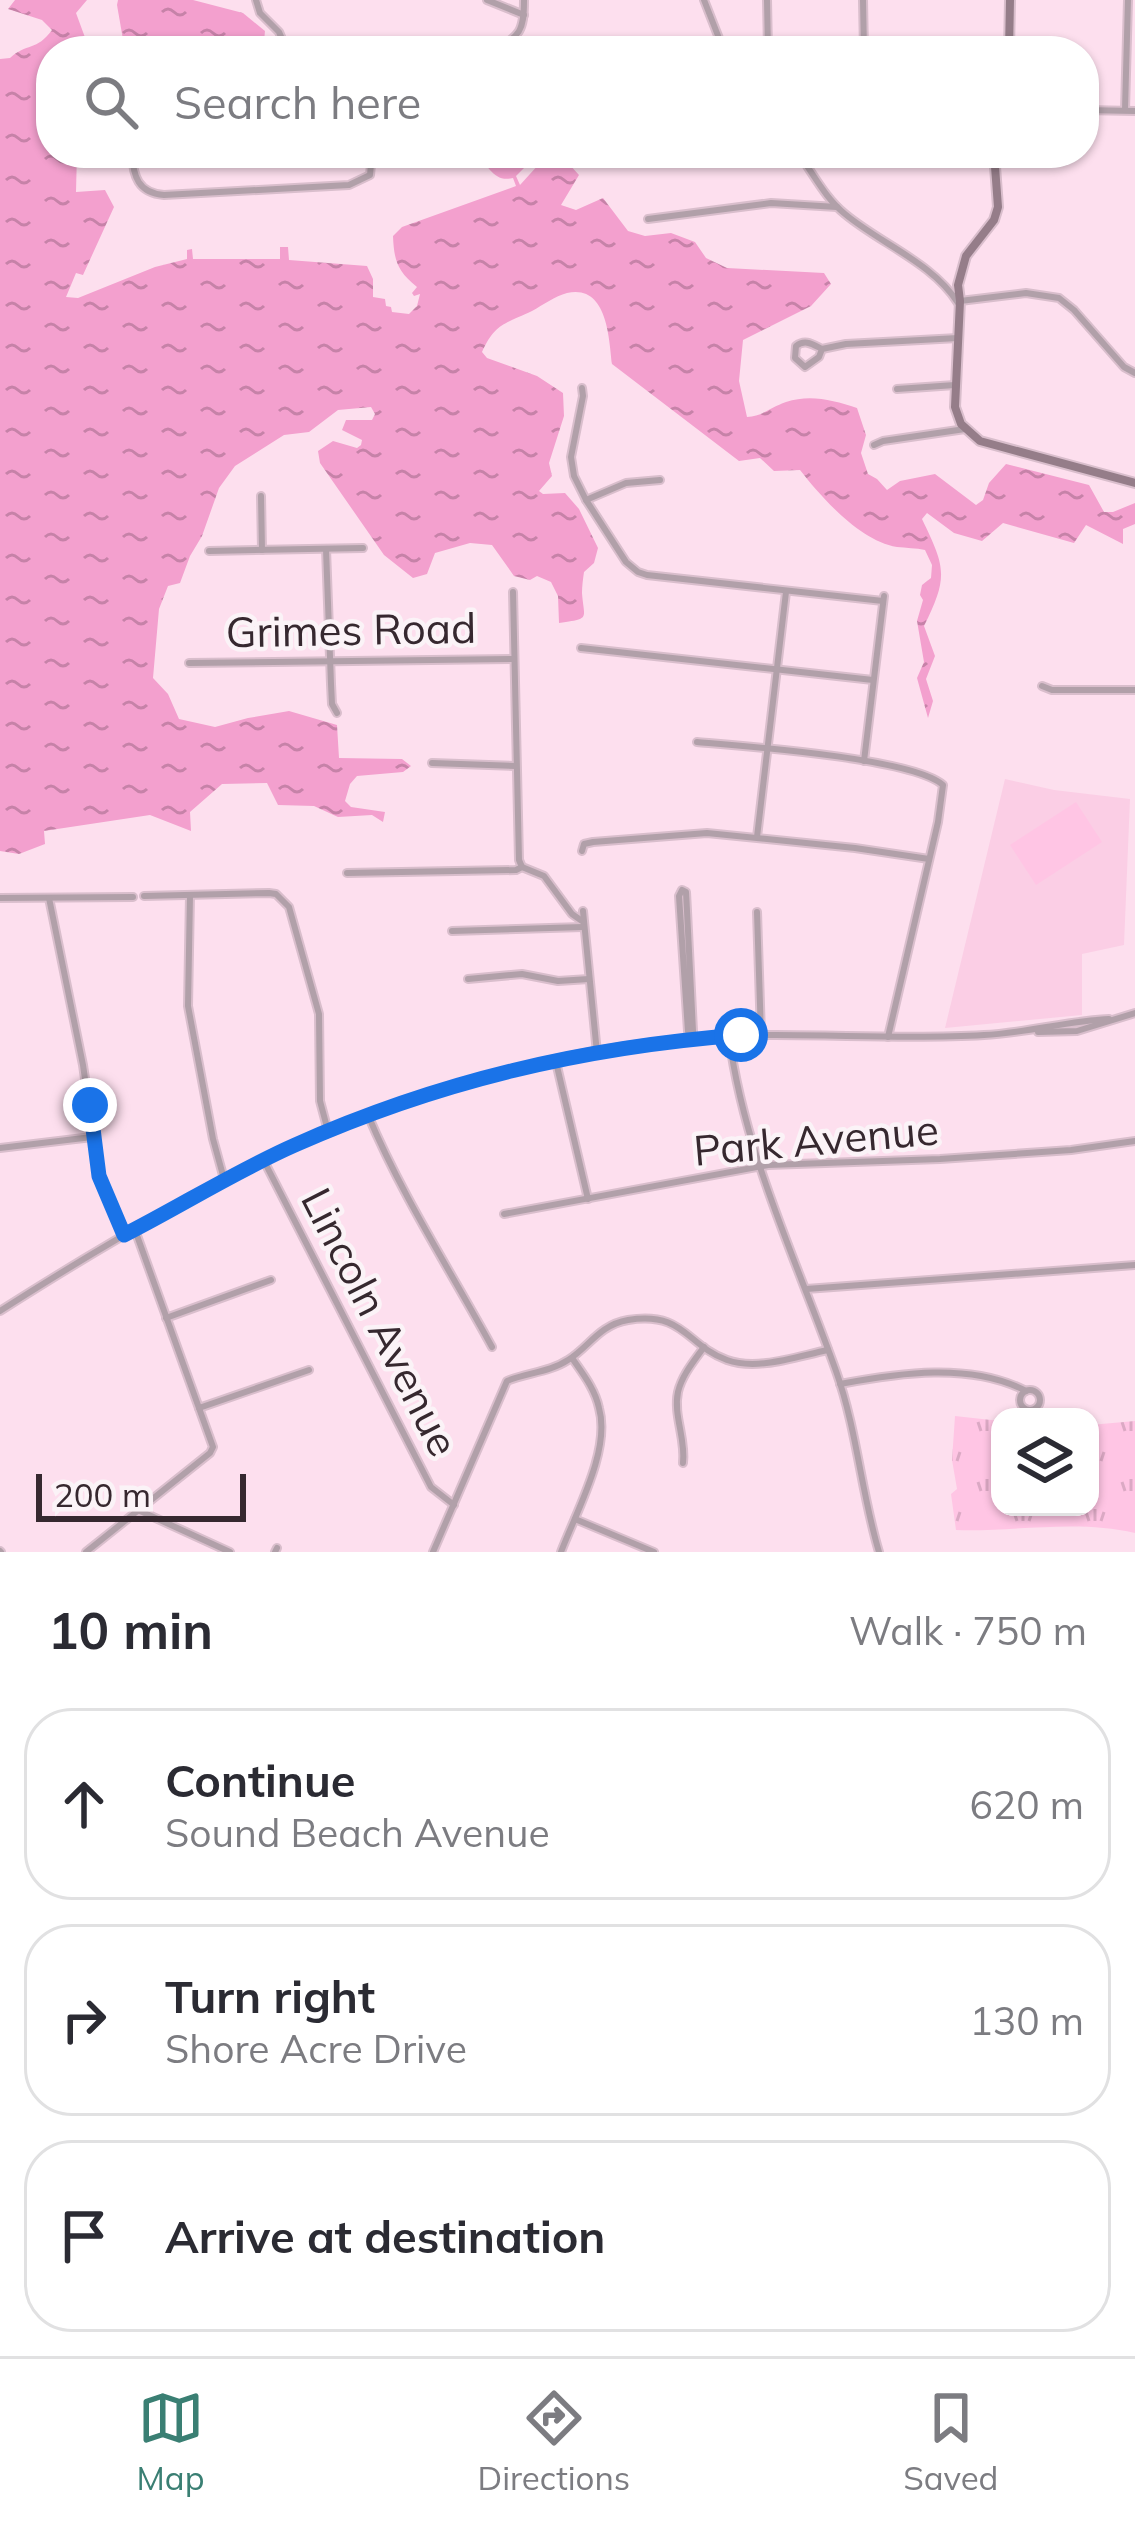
<!DOCTYPE html>
<html lang="en">
<head>
<meta charset="utf-8">
<style>
	body { margin:0; font-family:Mulish,sans-serif; background:#f7f7f7; color:#2b2b33 }
	.controls { position:absolute; right:36px; bottom:36px; display:grid; overflow:hidden; border-radius:24px; box-shadow:0 3px 9px #0004 }
	.controls button { width:108px; height:108px; display:grid; place-items:center; padding:0; border:0; border-bottom:3px solid #e1e1e2; background:#fff; color:#2b2b33; font:60px sans-serif }
	.scale { position:absolute; left:36px; bottom:30px; width:210px; box-sizing:border-box; padding-left:12px; border:6px solid #36282f; border-top:0; font-size:33px; line-height:42px; white-space:nowrap; color:#36282f; -webkit-text-stroke:9px #fbf3f7; paint-order:stroke }
	.stop { position:absolute; width:36px; height:36px; margin:-27px; border:9px solid #1a73e8; border-radius:50%; background:#fff }
	.stop.end { background:#1a73e8; border-color:#fff; box-shadow:0 3px 12px #0008 }
	.list { margin:0; padding:0; list-style:none }
	h2 { display:flex; justify-content:space-between; align-items:center; height:156px; margin:0; padding:0 48px; font-size:51px }
	h2 small { font-size:39px; font-weight:400; color:#7c7c81 }
	.list li { display:grid; grid-template-columns:78px 1fr auto; gap:36px; align-items:center; box-sizing:border-box; height:192px; margin:0 24px 24px; padding:0 24px; border:3px solid #e1e1e2; border-radius:48px }
	.list b { display:block; font-size:45px; white-space:nowrap }
	.list p { margin:0; font-size:39px; white-space:nowrap; color:#7c7c81 }
	.list em { font-size:39px; font-style:normal; color:#7c7c81 }
	.icon { flex:none; width:66px; height:66px; fill:none; stroke:currentColor; stroke-width:2; stroke-linecap:round; stroke-linejoin:round }
	.map { position:relative; flex:none; width:1135px; height:1552px; overflow:hidden }
	.search { position:absolute; background:#fff; box-shadow:0 3px 9px #0004; left:36px; right:36px; top:36px; height:132px; display:flex; align-items:center; gap:30px; box-sizing:border-box; padding:0 42px; border-radius:48px; color:#7c7c81; font-size:45px }
	.sheet { height:804px; background:#fff }
	nav { display:flex; justify-content:space-around; align-items:center; box-sizing:border-box; height:168px; border-top:3px solid #e1e1e2; background:#fff; font-size:33px; color:#7c7c81 }
	nav a { display:grid; justify-items:center; gap:6px }
	nav .on { color:#3a7f73 }
	.map>svg:first-child { display:block }
	.built { fill:#fbcee5 }
	.grass { fill:url(#grass-tufts) }
	.pitch { fill:#ffc5e4 }
	.water { fill:url(#water-ripples) }
	.lines { fill:none; stroke-linecap:round; stroke-linejoin:round }
	.street-casing { stroke:#d9becc; stroke-width:10 }
	.secondary-casing { stroke:#d9becc; stroke-width:12 }
	.street { stroke:#b1a0a9; stroke-width:6 }
	.secondary { stroke:#957d89; stroke-width:8 }
	.route { stroke:#1a73e8; stroke-width:15 }
	.labels { text-anchor:middle; stroke-width:9; stroke-linejoin:round; paint-order:stroke }
	.street-label { font-size:42px; fill:#36282f; stroke:#fbf3f7 }
</style>
</head>
<body>
<div class="map">
<svg width="1135" height="1552" viewBox="0 0 1135 1552">
	<defs>
		<pattern id="grass-tufts" width="24" height="20" patternUnits="userSpaceOnUse" patternTransform="scale(3)"><rect width="24" height="20" fill="#ffc5e4"/><path d="M3 7l-1-3M5 7V3M7 7l1-3M15 17l-1-3M17 17v-4M19 17l1-3" fill="none" stroke="#dba9c4"/></pattern>
		<pattern id="water-ripples" width="26" height="14" patternUnits="userSpaceOnUse" patternTransform="scale(3)"><rect width="26" height="14" fill="#f3a0ce"/><path d="M2 4q2-2 4 0t4 0M15 11q2-2 4 0t4 0" fill="none" stroke="#c682a8"/></pattern>
	</defs>
	<rect width="100%" height="100%" fill="#fddfee"/>
	<polygon class="built" points="1005,779 1054,790 1130,799 1124,945 1082,954 1082,1015 945,1028"/>
	<path class="grass" d="M 955,1416 L 1000,1421 L 1000,1507 L 1090,1507 L 1090,1425 L 1135,1421 L 1135,1533 C 1077,1519 1015,1532 956,1530 L 951,1494 L 957,1489 L 952,1460 Z"/>
	<polygon class="pitch" points="1076,802 1102,842 1036,885 1010,845"/>
	<g class="water">
		<path d="M 15,0 L 87,0 L 76,13 L 90,51 L 51,51 L 51,153 L 77,153 L 76,192 L 105,190 L 114,207 L 83,275 L 76,273 L 66,297 L 78,298 L 155,267 L 187,259 L 187,250 L 192,249 L 193,259 L 280,259 L 280,247 L 288,247 L 289,260 L 367,266 L 373,279 L 373,297 L 385,299 L 386,306 L 391,307 L 392,312 L 409,314 L 417,306 L 420,294 L 414,296 L 412,293 L 417,287 C 397,271 394,260 393,236 L 402,227 L 516,186 L 513,178 C 494,183 488,165 476,153 L 539,153 L 516,176 L 520,185 L 549,153 L 559,153 L 579,175 L 561,205 L 576,210 L 603,198 L 628,231 L 645,236 L 671,233 L 695,242 L 706,258 L 727,268 L 824,273 L 831,284 L 811,306 L 743,340 L 739,381 L 747,417 C 763,416 771,407 786,402 C 810,394 833,400 857,408 L 866,435 L 861,453 L 868,474 L 877,479 L 887,490 L 900,481 L 935,474 L 976,505 L 983,500 L 989,483 L 1006,464 L 1089,485 L 1104,512 L 1113,512 L 1135,503 L 1135,524 L 1123,529 L 1123,544 L 1086,525 L 1074,543 L 1003,523 L 982,541 L 954,533 L 927,513 L 922,519 C 945,567 949,576 924,626 L 935,656 L 926,679 L 933,701 L 928,718 L 917,678 L 924,662 L 917,621 L 923,600 L 920,595 L 922,585 L 931,578 L 932,565 L 925,550 C 916,548 906,548 897,547 C 860,541 822,498 800,470 L 774,471 L 760,458 L 739,461 L 612,364 C 609,337 607,284 567,293 C 555,296 543,305 532,311 C 505,324 495,323 482,352 L 487,358 L 537,376 L 563,393 L 564,416 L 549,463 L 552,476 L 539,491 L 543,494 L 565,493 L 579,509 L 598,548 L 594,563 L 584,572 C 583,579 582,586 582,593 C 584,620 591,618 559,623 L 558,596 L 551,582 L 537,576 L 530,580 L 514,576 L 492,545 L 470,543 L 435,553 L 427,574 L 413,578 L 384,555 L 320,463 L 318,451 L 333,441 L 357,448 L 361,445 L 362,440 L 342,430 L 346,420 L 372,420 L 375,414 L 371,407 L 338,410 L 309,432 L 284,435 L 235,466 L 219,488 L 202,536 L 190,556 L 180,583 L 168,586 L 159,609 L 153,678 L 168,694 L 179,719 L 215,727 L 248,718 L 289,711 L 337,725 L 339,758 L 402,759 L 411,766 L 403,772 L 357,776 L 350,784 L 345,801 L 351,807 L 385,812 L 383,822 L 372,815 L 338,817 L 314,806 L 278,805 L 267,783 L 222,784 L 190,812 L 191,831 L 150,815 L 44,831 L 45,844 L 19,854 L 0,851 L 0,59 L 10,58 C 26,43 37,51 52,30 L 42,20 L 8,9 Z"/>
		<polygon points="118,0 193,0 243,13 265,31 263,51 125,51 117,5"/>
	</g>
	<g class="lines">
		<defs>
			<g id="street">
				<polyline points="256,0 260,13 279,32 287,51"/>
				<polyline points="487,0 524,15"/>
				<polyline points="704,0 724,51"/>
				<polyline points="767,0 768,51"/>
				<polyline points="863,0 864,51"/>
				<path d="M 494,51 C 520,35 524,32 524,0"/>
				<polyline points="554,51 686,51"/>
				<polyline points="996,51 1009,48"/>
				<polyline points="1084,110 1135,111"/>
				<polyline points="1125,110 1128,0"/>
				<path d="M 132,153 C 133,176 138,193 164,195 L 349,185 L 370,175 L 372,153"/>
				<path d="M 798,153 C 813,173 825,198 845,214 C 881,244 933,263 958,303"/>
				<polyline points="648,219 771,203 837,207"/>
				<polyline points="960,301 1026,293 1059,298 1074,310 1124,367 1135,373"/>
				<path d="M 822,349 C 812,344 805,339 796,346 L 795,358 L 805,367 L 819,357 L 822,349 L 846,344 L 958,338"/>
				<polyline points="582,388 583,396 571,457 574,476 586,500 626,562 638,572 647,575 883,601"/>
				<polyline points="897,389 955,385"/>
				<polyline points="874,445 883,441 965,429"/>
				<polyline points="261,496 262,550"/>
				<polyline points="586,500 626,483 660,480"/>
				<polyline points="326,549 331,684 332,704 337,713"/>
				<polyline points="209,551 363,548"/>
				<polyline points="513,592 519,860 522,867"/>
				<polyline points="581,648 873,680"/>
				<polyline points="189,663 513,659"/>
				<polyline points="1042,686 1052,690 1135,690"/>
				<path d="M 697,742 C 744,746 913,758 943,785 L 938,822 L 888,1037"/>
				<polyline points="864,761 884,596"/>
				<polyline points="432,763 515,766"/>
				<polyline points="757,837 786,592"/>
				<polyline points="582,851 584,844 593,842 707,833 855,848 929,859"/>
				<polyline points="347,873 516,870 522,867 544,876 572,914 582,921"/>
				<polygon points="682,890 686,892 687,911 693,1031 691,1039 688,1031 679,896"/>
				<polyline points="190,895 188,1006 213,1139 224,1179"/>
				<polyline points="144,896 269,893 276,894 289,907 319,1014 320,1101 328,1131"/>
				<polyline points="0,898 133,897"/>
				<polyline points="49,898 83,1065 99,1176 124,1236"/>
				<polyline points="583,911 597,1053"/>
				<polyline points="757,912 761,1035"/>
				<polyline points="452,931 583,927"/>
				<polyline points="468,979 522,974 558,981 589,979"/>
				<polyline points="1038,1032 1077,1031 1135,1013"/>
				<path d="M 729,1036 C 744,1153 797,1261 836,1371 C 857,1430 861,1492 879,1552"/>
				<polyline points="556,1062 588,1199"/>
				<path d="M 368,1115 C 402,1196 450,1270 492,1347"/>
				<polyline points="0,1148 92,1137"/>
				<polyline points="263,1159 431,1487 454,1505"/>
				<polyline points="504,1214 768,1165 940,1159 1071,1150 1135,1141"/>
				<polyline points="806,1289 1135,1265"/>
				<path d="M 0,1311 C 218,1172 431,1061 693,1038 C 790,1030 887,1041 984,1035 C 1026,1033 1067,1021 1109,1019"/>
				<polyline points="166,1318 271,1280"/>
				<path d="M 840,1384 C 898,1373 971,1362 1026,1391"/>
				<circle cx="1030" cy="1400" r="10"/>
				<polyline points="199,1408 309,1370"/>
				<path d="M 683,1463 C 686,1439 673,1415 678,1392 C 682,1375 694,1361 704,1347"/>
				<polyline points="138,1510 230,1552"/>
				<polyline points="575,1519 654,1552"/>
				<polyline points="0,1551 1,1552"/>
				<polyline points="86,1552 210,1453 213,1447 135,1230"/>
				<polyline points="275,1552 277,1548"/>
				<path d="M 433,1552 L 507,1381 C 526,1373 550,1372 568,1360 C 589,1347 599,1325 628,1320 C 684,1311 686,1345 727,1360 C 758,1371 798,1356 828,1350"/>
				<path d="M 561,1552 C 576,1512 611,1450 599,1408 C 595,1389 583,1374 572,1358"/>
			</g>
			<g id="secondary">
				<polyline points="1009,51 1010,0"/>
				<polyline points="994,153 998,207 994,220 966,256 958,285 960,301 955,407 961,424 980,441 1135,483"/>
			</g>
		</defs>
		<use href="#street" class="street-casing"/>
		<use href="#secondary" class="secondary-casing"/>
		<use href="#street" class="street"/>
		<use href="#secondary" class="secondary"/>
	</g>
	<g class="lines">
		<path class="route" d="M 90,1105 L 99,1176 L 124,1235 C 181,1206 236,1171 295,1145 C 439,1081 584,1047 741,1035"/>
	</g>
	<g class="labels">
		<g class="street-label">
			<text transform="translate(351 630) rotate(-1)" y="15">Grimes Road</text>
			<text transform="translate(816 1140) rotate(-5)" y="15">Park Avenue</text>
			<text transform="translate(380 1322) rotate(63)" y="15">Lincoln Avenue</text>
		</g>
	</g>
</svg>
<div class="controls">
<button><svg class="icon" aria-label="layers" viewBox="0 0 24 24"><path d="M12 4l9 5-9 5-9-5zM3 14l9 5 9-5"/></svg></button>
</div>
<div class="scale">200 m</div>
<div class="stop" style="left:741px;top:1035px"></div>
<div class="stop end" style="left:90px;top:1105px"></div>
<div class="search"><svg class="icon" aria-label="search" viewBox="0 0 24 24"><circle cx="10" cy="10" r="6"/><path d="M15 15l6 6"/></svg>Search here</div>
</div>
<section class="sheet">
<h2>10 min<small>Walk · 750 m</small></h2>
<ul class="list">
<li><svg class="icon" aria-label="ahead" viewBox="0 0 24 24"><path d="M12 20V5M6 11l6-6 6 6"/></svg><div><b>Continue</b><p>Sound Beach Avenue</p></div><em>620 m</em></li>
<li><svg class="icon" aria-label="right" viewBox="0 0 24 24"><path d="M7 20v-9h11M14 6l5 5-5 5"/></svg><div><b>Turn right</b><p>Shore Acre Drive</p></div><em>130 m</em></li>
<li><svg class="icon" aria-label="arrive" viewBox="0 0 24 24"><path d="M6 21V4h12l-3 4 3 4H6"/></svg><div><b>Arrive at destination</b></div></li>
</ul>
</section>
<nav>
<a class="on"><svg class="icon" aria-label="map" viewBox="0 0 24 24"><path d="M3 6l6-2 6 2 6-2v14l-6 2-6-2-6 2zM9 4v14M15 6v14"/></svg>Map</a>
<a><svg class="icon" aria-label="directions" viewBox="0 0 24 24"><path d="M12 3l9 9-9 9-9-9zM9 14v-3h6M13 9l2 2-2 2"/></svg>Directions</a>
<a><svg class="icon" aria-label="saved" viewBox="0 0 24 24"><path d="M7 4h10v16l-5-4-5 4z"/></svg>Saved</a>
</nav>
</body>
</html>
